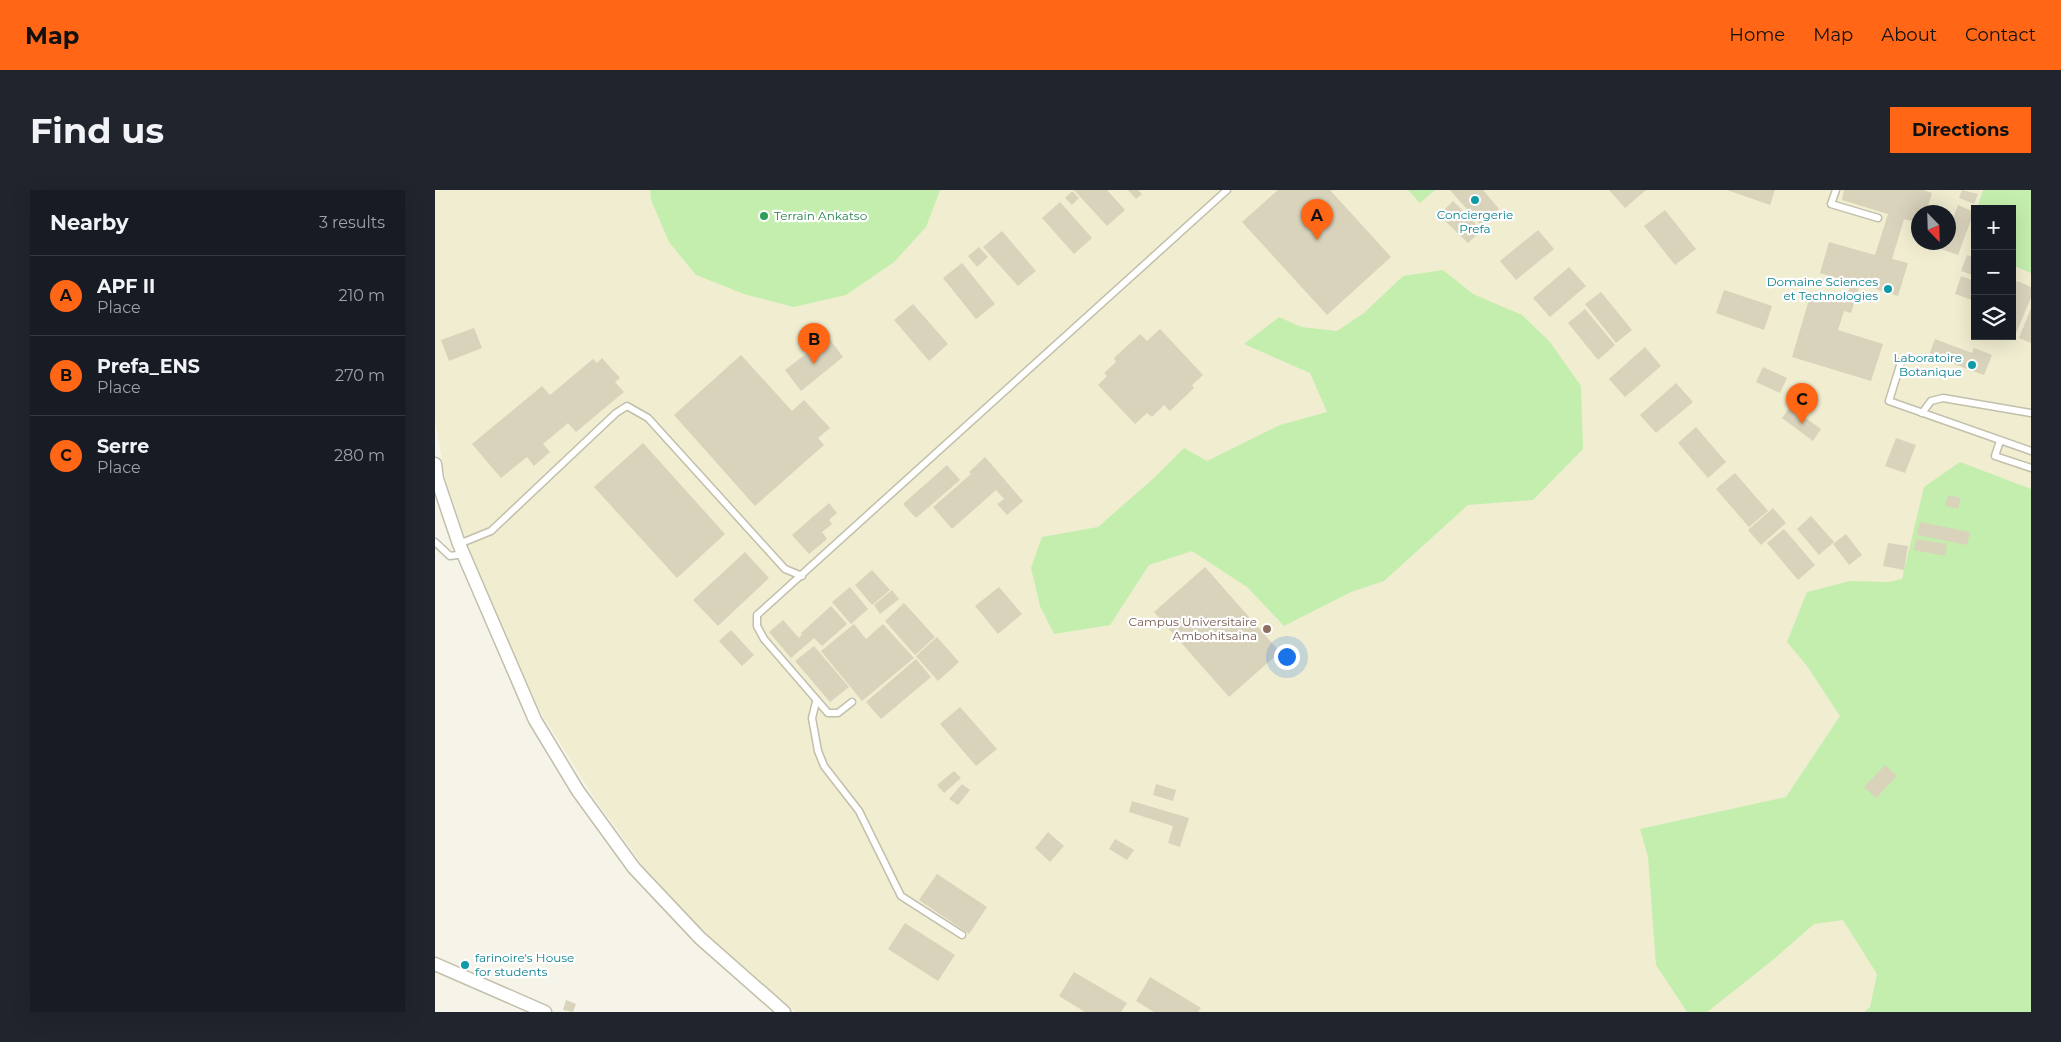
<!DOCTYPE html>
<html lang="en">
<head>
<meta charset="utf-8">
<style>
	body { margin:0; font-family:Montserrat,sans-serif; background:#20242c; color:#f1f3f6 }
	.controls { position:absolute; right:15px; top:15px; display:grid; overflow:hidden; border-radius:0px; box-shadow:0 5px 20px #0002 }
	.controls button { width:45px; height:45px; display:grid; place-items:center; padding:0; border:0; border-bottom:1px solid #363941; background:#171b24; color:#f1f3f6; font:25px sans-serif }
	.compass { position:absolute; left:1476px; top:15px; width:45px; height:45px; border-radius:50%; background:#171b24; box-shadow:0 5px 20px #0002; rotate:157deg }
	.you { position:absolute; left:851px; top:466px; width:18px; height:18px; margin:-12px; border:4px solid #fff; border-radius:50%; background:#1a73e8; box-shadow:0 0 0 8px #1a73e833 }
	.badge { display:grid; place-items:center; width:32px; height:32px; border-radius:50%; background:#ff6616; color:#111; font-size:16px; font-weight:700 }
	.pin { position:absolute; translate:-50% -41px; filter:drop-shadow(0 1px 2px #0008) }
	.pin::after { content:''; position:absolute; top:26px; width:18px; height:15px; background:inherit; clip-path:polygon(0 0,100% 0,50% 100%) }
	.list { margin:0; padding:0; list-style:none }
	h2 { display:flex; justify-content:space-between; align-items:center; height:65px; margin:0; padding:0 20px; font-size:21px }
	h2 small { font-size:16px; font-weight:400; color:#9ea1a6 }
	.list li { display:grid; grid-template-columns:32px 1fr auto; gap:15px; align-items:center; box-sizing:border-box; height:80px; padding:0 20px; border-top:1px solid #363941 }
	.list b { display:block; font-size:19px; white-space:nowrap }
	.list p { margin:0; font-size:16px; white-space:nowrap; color:#9ea1a6 }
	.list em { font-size:16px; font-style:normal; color:#9ea1a6 }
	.icon { flex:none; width:28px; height:28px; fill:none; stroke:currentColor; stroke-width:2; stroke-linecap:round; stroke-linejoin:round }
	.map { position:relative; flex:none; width:1596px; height:822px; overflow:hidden; border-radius:0px }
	header { display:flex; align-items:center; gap:30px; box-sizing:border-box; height:70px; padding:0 25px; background:#ff6616; color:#111 }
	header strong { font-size:24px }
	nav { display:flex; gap:28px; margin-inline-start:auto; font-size:18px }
	.intro { display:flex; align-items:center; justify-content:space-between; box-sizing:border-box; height:120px; padding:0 30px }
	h1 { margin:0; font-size:35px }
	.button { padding:12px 22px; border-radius:0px; background:#ff6616; color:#111; font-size:18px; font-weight:700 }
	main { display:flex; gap:30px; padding:0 30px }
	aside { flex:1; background:#171b24; border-radius:0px; box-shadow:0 5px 20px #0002 }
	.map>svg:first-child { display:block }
	.education { fill:#f0edd1; fill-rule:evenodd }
	.green { fill:#c4eead }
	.building { fill:#d9d3bc }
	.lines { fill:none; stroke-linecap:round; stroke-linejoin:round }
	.service-casing { stroke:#c2bfaa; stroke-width:9 }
	.minor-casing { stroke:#c2bfaa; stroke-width:15 }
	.service { stroke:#fff; stroke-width:6 }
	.minor { stroke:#fff; stroke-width:12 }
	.culture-dot { fill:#0f9aa8; stroke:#fff; stroke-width:2 }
	.leisure-dot { fill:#2e9e5b; stroke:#fff; stroke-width:2 }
	.education-dot { fill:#8d6e63; stroke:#fff; stroke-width:2 }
	.labels { text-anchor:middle; stroke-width:4.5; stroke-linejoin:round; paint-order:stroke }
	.culture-label { font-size:12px; fill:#0d838f; stroke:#fff; text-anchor:end }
	.leisure-label { font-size:12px; fill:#27864d; stroke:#fff; text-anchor:start }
	.education-label { font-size:12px; fill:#785e54; stroke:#fff; text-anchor:end }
</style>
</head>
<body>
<header>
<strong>Map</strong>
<nav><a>Home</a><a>Map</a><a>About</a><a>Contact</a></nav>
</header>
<div class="intro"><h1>Find us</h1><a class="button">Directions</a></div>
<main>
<aside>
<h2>Nearby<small>3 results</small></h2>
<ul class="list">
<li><span class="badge">A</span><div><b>APF II</b><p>Place</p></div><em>210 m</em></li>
<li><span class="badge">B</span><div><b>Prefa_ENS</b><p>Place</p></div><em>270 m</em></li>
<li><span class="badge">C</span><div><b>Serre</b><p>Place</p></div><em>280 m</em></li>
</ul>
</aside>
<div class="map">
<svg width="1596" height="822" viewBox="0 0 1596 822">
	<rect width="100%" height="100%" fill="#f6f4e8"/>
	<path class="education" d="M 0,0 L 1596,0 L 1596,822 L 361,822 L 272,745 L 209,677 L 160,609 L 103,518 L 35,361 L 10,288 L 0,229 ZM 1540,19 L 1577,19 L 1577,146 L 1540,146 ZM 1484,22 L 1514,22 L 1514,52 L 1484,52 Z"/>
	<g class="green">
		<polygon points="215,0 505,0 491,37 459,72 411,105 359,117 309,104 261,85 234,52 216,10"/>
		<polygon points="973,0 1000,0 985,13"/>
		<polygon points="1548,0 1596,0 1596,83 1577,75 1577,19 1542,19"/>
		<polygon points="1008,80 1038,104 1087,125 1115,152 1146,196 1148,259 1098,310 1033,315 949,391 916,402 849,436 812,397 757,361 714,375 675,435 619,444 605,416 596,378 607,347 663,337 719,288 749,258 772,271 845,235 892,222 875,183 809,154 844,127 866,137 902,141 929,123 968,86"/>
		<polygon points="1525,272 1596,299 1596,822 1429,822 1435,817 1442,784 1408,730 1379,734 1338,770 1272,822 1252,822 1221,775 1213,667 1205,639 1351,607 1405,526 1372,476 1352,452 1372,402 1415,391 1453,392 1467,389 1489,297"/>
	</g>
	<g class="building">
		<polygon points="639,0 672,0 690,20 672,36"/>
		<polygon points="693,0 703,0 707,4 701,9"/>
		<polygon points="843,0 895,0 956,67 892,125 807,32"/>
		<polygon points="1015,0 1048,0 1064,19 1046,35"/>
		<polygon points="1174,0 1211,0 1190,18"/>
		<polygon points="1292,0 1340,0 1335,15"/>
		<polygon points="1409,0 1488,0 1497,3 1491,22 1484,22 1484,33 1469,29 1457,69 1473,73 1463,106 1425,94 1416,123 1409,121 1403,140 1448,154 1436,191 1357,167 1376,103 1410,113 1416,93 1385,83 1394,52 1440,65 1453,24 1407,10"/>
		<polygon points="1527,0 1543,4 1539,14 1524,8"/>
		<polygon points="637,1 644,8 637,15 630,8"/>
		<polygon points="1018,11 1043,36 1040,39 1044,43 1033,53 1004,25"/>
		<polygon points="625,12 657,48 639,64 607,28"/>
		<polygon points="1523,15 1539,22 1523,65 1506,59 1508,52 1514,52 1514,39"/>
		<polygon points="1230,20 1261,59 1240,75 1209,36"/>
		<polygon points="1103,40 1119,59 1081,90 1065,71"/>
		<polygon points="567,41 601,81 583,96 548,57"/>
		<polygon points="544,57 553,67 542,77 533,66"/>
		<polygon points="1532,65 1540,68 1540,86 1526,81"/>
		<polygon points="527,73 560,114 541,129 508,88"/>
		<polygon points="1134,77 1151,96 1115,127 1098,108"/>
		<polygon points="1526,86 1540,91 1540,111 1520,104"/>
		<polygon points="1582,91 1596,97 1596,108 1581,143 1577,142 1577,103"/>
		<polygon points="1289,100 1337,116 1329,140 1281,123"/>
		<polygon points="1166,102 1197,140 1181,153 1150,114"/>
		<polygon points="478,114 513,154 494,171 459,130"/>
		<polygon points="1596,118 1596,153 1584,148"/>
		<polygon points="1150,119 1180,155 1163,170 1133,133"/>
		<polygon points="39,138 47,158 14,171 6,150"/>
		<polygon points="725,139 768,185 757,195 759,198 735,221 729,215 717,227 712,223 700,234 663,195 672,186 669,183 681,172 679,168 705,144 712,151"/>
		<polygon points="393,147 408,167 366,201 350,180"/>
		<polygon points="1500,149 1537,163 1539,158 1557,165 1549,185 1494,165"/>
		<polygon points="1210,157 1226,176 1190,207 1174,189"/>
		<polygon points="306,165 357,221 369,210 395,238 383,248 389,255 320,316 239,225"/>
		<polygon points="167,168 185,188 180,192 189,202 141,242 133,233 108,254 115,262 99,276 92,267 66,288 37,254 107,196 115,205 158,169 162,173"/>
		<polygon points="1328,177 1352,188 1345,203 1321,192"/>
		<polygon points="1241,193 1258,212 1221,243 1205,225"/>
		<polygon points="1355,217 1386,239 1378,251 1347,228"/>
		<polygon points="1261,237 1291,272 1273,288 1243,253"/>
		<polygon points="1461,248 1481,255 1470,283 1450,276"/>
		<polygon points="208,253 290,344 242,388 159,297"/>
		<polygon points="550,267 588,311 572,325 562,314 569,309 561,300 517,339 498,317 536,284 534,282"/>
		<polygon points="512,275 525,290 481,328 468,314"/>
		<polygon points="1300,283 1333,321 1314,337 1281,299"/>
		<polygon points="1513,305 1526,308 1523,319 1510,316"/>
		<polygon points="394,313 402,323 394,330 397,334 387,342 392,349 374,364 357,345"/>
		<polygon points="1338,318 1351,333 1326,355 1313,340"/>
		<polygon points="1376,326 1399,352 1384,365 1362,339"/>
		<polygon points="1485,332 1535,342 1532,355 1482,345"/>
		<polygon points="1349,339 1380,375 1363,390 1332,353"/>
		<polygon points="1411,344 1427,365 1414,375 1398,354"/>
		<polygon points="1481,349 1512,354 1510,366 1479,360"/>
		<polygon points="1453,353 1473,356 1469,380 1448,376"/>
		<polygon points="310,362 334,388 283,436 258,410"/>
		<polygon points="770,377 845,462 794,507 719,422"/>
		<polygon points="437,380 455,400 437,415 420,395"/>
		<polygon points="415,397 433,419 416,434 397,412"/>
		<polygon points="564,397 587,424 563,444 540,416"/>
		<polygon points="457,400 464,409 445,424 439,415"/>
		<polygon points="469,413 500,447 480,465 450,431"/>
		<polygon points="396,416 412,434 387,456 379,448 356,468 334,442 348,430 364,448 367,444 366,443"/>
		<polygon points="419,434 431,449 448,434 479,468 427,511 386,461"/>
		<polygon points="296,440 319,465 307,476 284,451"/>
		<polygon points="502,447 524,472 503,491 481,466"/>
		<polygon points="379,456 414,497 395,512 360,471"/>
		<polygon points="481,469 496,487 446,529 431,512"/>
		<polygon points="525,517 562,559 541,576 505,534"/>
		<polygon points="1450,575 1462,586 1441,608 1429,597"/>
		<polygon points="519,581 526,588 509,603 502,595"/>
		<polygon points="527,594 535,600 523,615 514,609"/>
		<polygon points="721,594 741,600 738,611 718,605"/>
		<polygon points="697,611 754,628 745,657 733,653 738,636 694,622"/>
		<polygon points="613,642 629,656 615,672 600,658"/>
		<polygon points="680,649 699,660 692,670 674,659"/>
		<polygon points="502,684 552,717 534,744 484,710"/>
		<polygon points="470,733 520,765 503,791 453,759"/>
		<polygon points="27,770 36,774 33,780 24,776"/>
		<polygon points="639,782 692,813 686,822 650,822 624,806"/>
		<polygon points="715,787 766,818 763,822 719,822 701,811"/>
		<polygon points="131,810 141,814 138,822 128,820"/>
	</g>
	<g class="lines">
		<defs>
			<g id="service">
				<polyline points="1401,0 1396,14 1443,28"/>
				<polyline points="1466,172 1454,211 1596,261"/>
				<polyline points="1487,223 1496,211 1508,208 1596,223"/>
				<polyline points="1565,251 1560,266 1596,278"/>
				<polyline points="0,352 15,366 29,364"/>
				<polyline points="24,354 56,341 181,223 192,216 213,228 350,379 367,386"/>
				<polyline points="381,512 377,528 383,561 389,576 424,621 466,706 527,745"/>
				<polyline points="417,512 403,523 393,523 329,449 322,436 322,425 792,0"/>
			</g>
			<g id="minor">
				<polyline points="0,274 2,289 24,354 100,530 143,601 199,678 265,748 349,822"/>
				<polyline points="0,774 110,822"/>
			</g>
		</defs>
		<use href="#service" class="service-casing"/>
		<use href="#minor" class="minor-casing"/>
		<use href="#service" class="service"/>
		<use href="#minor" class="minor"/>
	</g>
	<g class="culture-dot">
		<circle cx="1040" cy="10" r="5"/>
		<circle cx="1453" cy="99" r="5"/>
		<circle cx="1537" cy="175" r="5"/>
		<circle cx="30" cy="775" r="5"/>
	</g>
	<circle class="leisure-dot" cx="329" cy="26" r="5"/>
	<circle class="education-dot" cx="832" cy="439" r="5"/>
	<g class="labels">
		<g class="culture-label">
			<text x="1040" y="29" text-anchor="middle">Conciergerie<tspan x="1040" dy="14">Prefa</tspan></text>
			<text x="1443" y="96">Domaine Sciences<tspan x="1443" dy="14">et Technologies</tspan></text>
			<text x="1527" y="172">Laboratoire<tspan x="1527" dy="14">Botanique</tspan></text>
			<text x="40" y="772" text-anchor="start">farinoire's House<tspan x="40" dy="14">for students</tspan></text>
		</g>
		<g class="leisure-label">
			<text x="339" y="30">Terrain Ankatso</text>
		</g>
		<g class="education-label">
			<text x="822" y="436">Campus Universitaire<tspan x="822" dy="14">Ambohitsaina</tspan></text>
		</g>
	</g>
</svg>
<div class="controls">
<button>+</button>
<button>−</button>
<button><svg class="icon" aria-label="layers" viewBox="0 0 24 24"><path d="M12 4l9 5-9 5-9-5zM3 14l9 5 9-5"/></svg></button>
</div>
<svg class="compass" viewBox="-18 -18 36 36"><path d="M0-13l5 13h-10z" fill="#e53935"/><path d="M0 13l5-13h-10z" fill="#9ea1a6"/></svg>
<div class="you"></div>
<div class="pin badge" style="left:882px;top:50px">A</div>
<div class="pin badge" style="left:379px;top:174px">B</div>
<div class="pin badge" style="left:1367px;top:234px">C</div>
</div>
</main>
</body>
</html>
